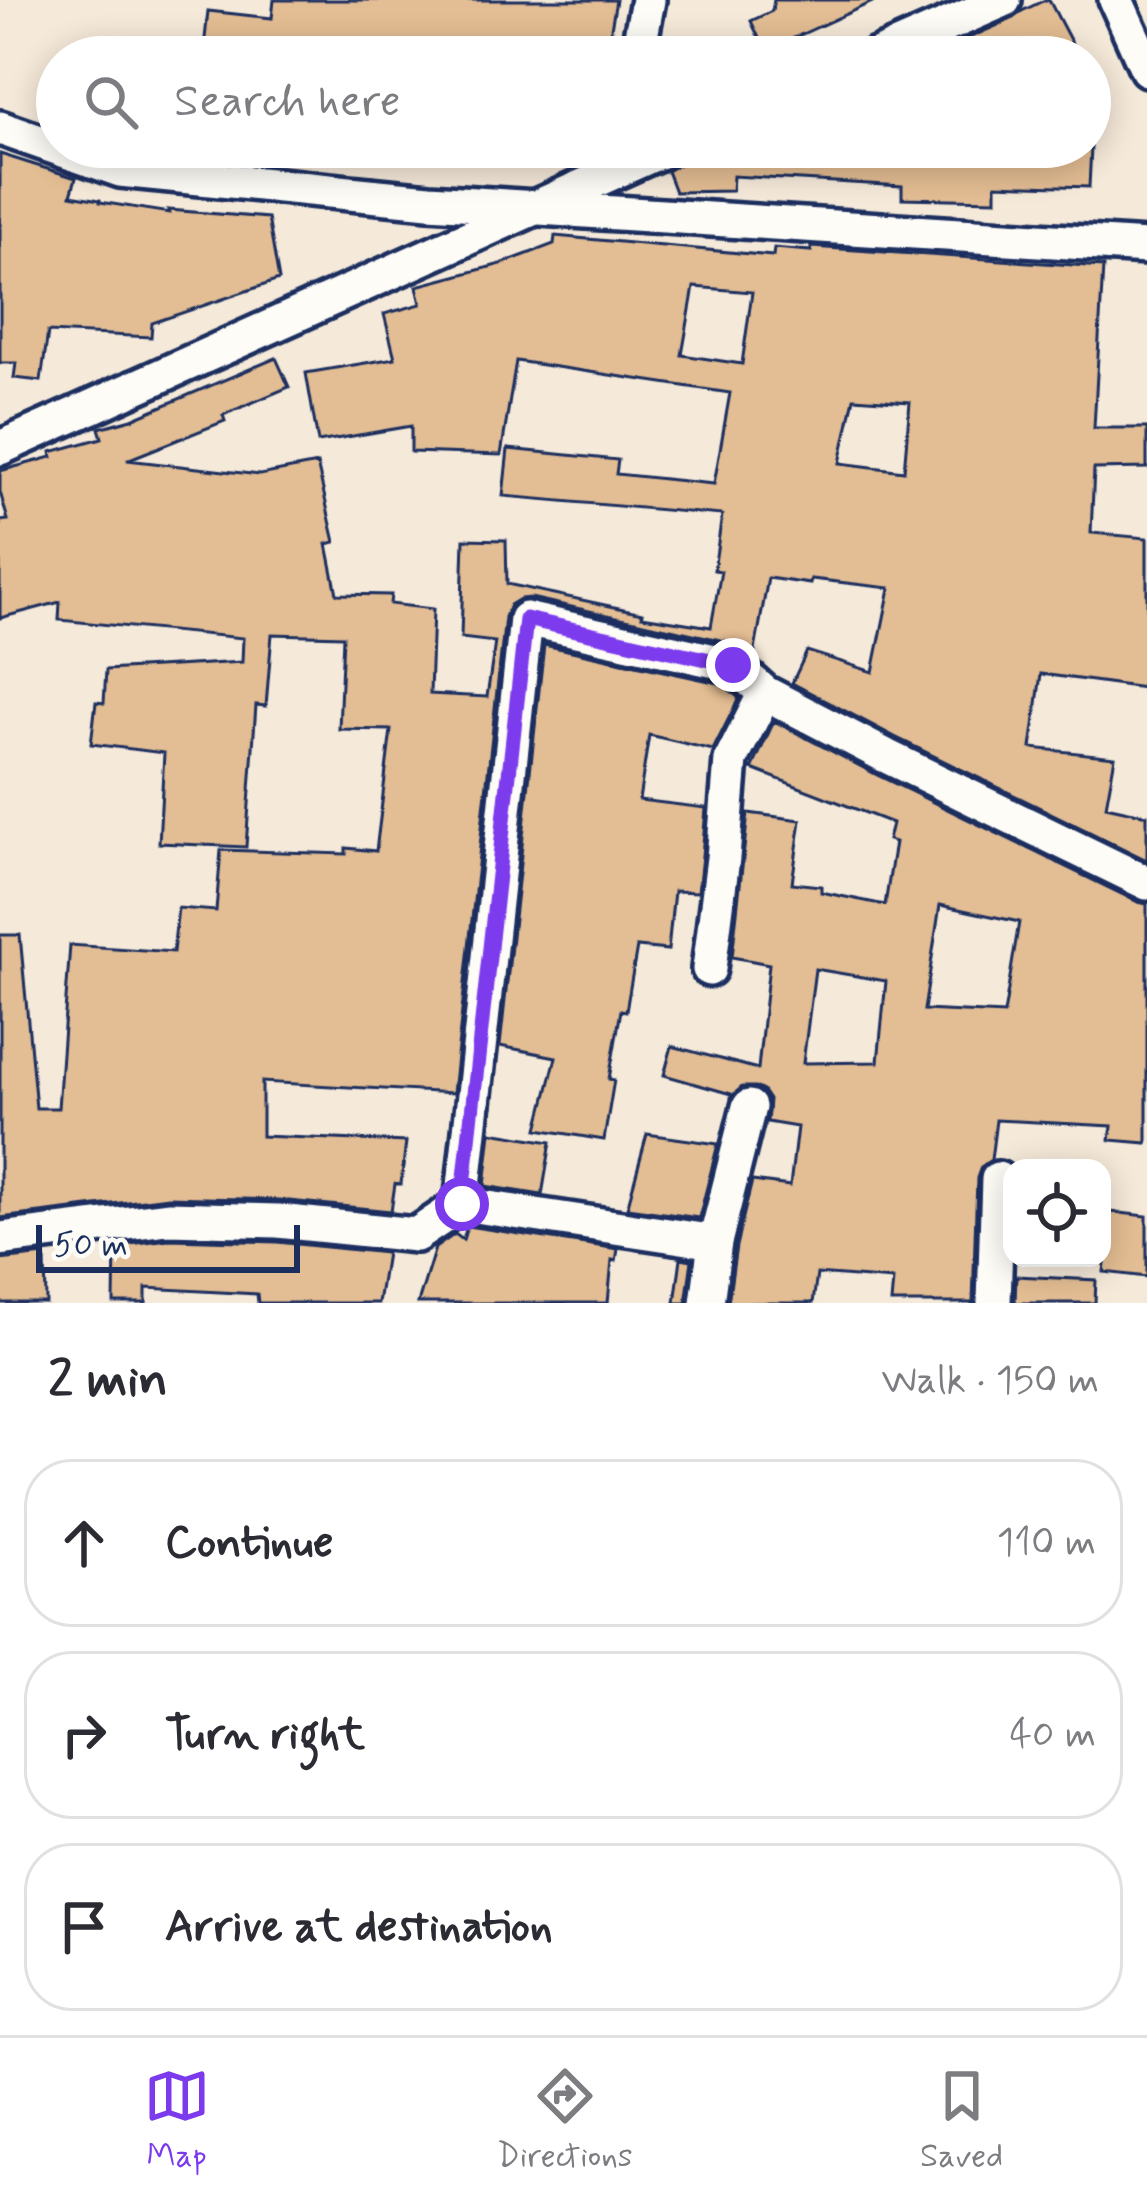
<!DOCTYPE html>
<html lang="en">
<head>
<meta charset="utf-8">
<style>
	body { margin:0; font-family:Mynerve,sans-serif; background:#f7f7f7; color:#2b2b33 }
	.controls { position:absolute; right:36px; bottom:36px; display:grid; overflow:hidden; border-radius:24px; box-shadow:0 6px 30px #0003 }
	.controls button { width:108px; height:108px; display:grid; place-items:center; padding:0; border:0; border-bottom:3px solid #e1e1e2; background:#fff; color:#2b2b33; font:60px sans-serif }
	.scale { position:absolute; left:36px; bottom:30px; width:264px; box-sizing:border-box; padding-left:12px; border:6px solid #1b2f5e; border-top:0; font-size:33px; line-height:42px; white-space:nowrap; color:#1b2f5e; -webkit-text-stroke:9px #fdfcf7; paint-order:stroke }
	.stop { position:absolute; width:36px; height:36px; margin:-27px; border:9px solid #7c3aed; border-radius:50%; background:#fff }
	.stop.end { background:#7c3aed; border-color:#fff; box-shadow:0 3px 12px #0008 }
	.list { margin:0; padding:0; list-style:none }
	h2 { display:flex; justify-content:space-between; align-items:center; height:156px; margin:0; padding:0 48px; font-size:51px }
	h2 small { font-size:39px; font-weight:400; color:#7c7c81 }
	.list li { display:grid; grid-template-columns:78px 1fr auto; gap:36px; align-items:center; box-sizing:border-box; height:168px; margin:0 24px 24px; padding:0 24px; border:3px solid #e1e1e2; border-radius:48px }
	.list b { display:block; font-size:45px; white-space:nowrap }
	.list em { font-size:39px; font-style:normal; color:#7c7c81 }
	.icon { flex:none; width:66px; height:66px; fill:none; stroke:currentColor; stroke-width:2; stroke-linecap:round; stroke-linejoin:round }
	.map { position:relative; flex:none; width:1147px; height:1303px; overflow:hidden }
	.search { position:absolute; background:#fff; box-shadow:0 6px 30px #0003; left:36px; right:36px; top:36px; height:132px; display:flex; align-items:center; gap:30px; box-sizing:border-box; padding:0 42px; border-radius:66px; color:#7c7c81; font-size:45px }
	.sheet { height:732px; background:#fff }
	nav { display:flex; justify-content:space-around; align-items:center; box-sizing:border-box; height:168px; border-top:3px solid #e1e1e2; background:#fff; font-size:33px; color:#7c7c81 }
	nav a { display:grid; justify-items:center; gap:6px }
	nav .on { color:#7c3aed }
	.map>svg:first-child { display:block }
	.building { fill:#e3bd93; stroke:#1b2f5e; stroke-width:3; fill-rule:evenodd }
	.lines { fill:none; stroke-linecap:round; stroke-linejoin:round }
	.street-casing { stroke:#1b2f5e; stroke-width:42 }
	.street { stroke:#fdfcf7; stroke-width:33 }
	.route { stroke:#7c3aed; stroke-width:15 }
</style>
</head>
<body>
<div class="map">
<svg width="1147" height="1303" viewBox="0 0 1147 1303">
	<rect width="100%" height="100%" fill="#f5e9d9"/>
	<filter id="ink" filterUnits="userSpaceOnUse"><feTurbulence type="fractalNoise" baseFrequency=".00833" numOctaves="2"/><feDisplacementMap in="SourceGraphic" scale="24" xChannelSelector="R" yChannelSelector="G"/><feConvolveMatrix kernelMatrix="1 2 1 2 8 2 1 2 1" color-interpolation-filters="sRGB"/></filter>
	<g filter="url(#ink)">
		<g class="building">
			<polygon points="274,0 616,0 606,57 203,57 208,11 272,18"/>
			<polygon points="774,0 877,0 765,51 751,21 772,11"/>
			<polygon points="1045,0 1049,0 1079,57 926,57 1012,19 1022,11"/>
			<polygon points="727,147 1091,147 1089,187 996,184 996,200 902,198 902,186 733,176 732,191 675,192 667,171 685,161"/>
			<polygon points="0,154 76,178 71,195 100,200 100,202 169,213 168,210 268,218 279,280 152,323 151,337 48,332 41,381 14,378 16,363 0,363"/>
			<path d="M 555,236 L 773,256 L 774,248 L 811,251 L 811,247 L 1103,267 L 1094,428 L 1147,428 L 1147,468 L 1094,469 L 1091,533 L 1147,538 L 1147,668 L 1144,688 L 1041,674 L 1031,748 L 1115,757 L 1106,806 L 1147,815 L 1147,860 L 895,737 L 792,683 L 807,651 L 873,672 L 890,588 L 811,579 L 810,584 L 768,578 L 754,656 L 738,644 L 531,598 L 520,599 L 510,605 L 505,617 L 453,1093 L 262,1082 L 262,1136 L 406,1142 L 401,1184 L 395,1184 L 391,1211 L 279,1200 L 168,1197 L 0,1218 L 0,935 L 20,935 L 36,1108 L 58,1108 L 70,945 L 173,952 L 178,908 L 216,911 L 221,850 L 346,854 L 346,848 L 376,851 L 391,730 L 339,729 L 343,636 L 272,634 L 266,706 L 256,705 L 246,847 L 159,843 L 164,753 L 91,744 L 96,702 L 104,703 L 106,670 L 242,662 L 243,638 L 59,620 L 60,602 L 0,618 L 0,521 L 8,520 L 0,492 L 0,471 L 52,457 L 51,452 L 102,438 L 99,428 L 132,419 L 276,358 L 289,387 L 223,415 L 225,421 L 127,460 L 260,475 L 317,464 L 335,542 L 327,544 L 337,594 L 391,595 L 390,604 L 433,609 L 430,694 L 487,697 L 495,642 L 461,638 L 464,539 L 506,540 L 507,584 L 643,613 L 642,616 L 711,627 L 721,571 L 714,570 L 722,515 L 503,496 L 508,449 L 618,460 L 616,474 L 714,484 L 730,393 L 516,361 L 501,455 L 411,452 L 411,426 L 318,442 L 306,373 L 395,358 L 384,314 L 421,304 L 417,286 L 501,264 L 554,244 ZM 694,287 L 752,292 L 742,364 L 682,355 ZM 854,398 L 910,402 L 904,471 L 840,463 Z"/>
			<polygon points="544,645 723,684 739,698 713,750 649,735 639,800 706,808 702,856 698,892 674,891 668,950 637,947 626,1011 621,1010 609,1079 614,1080 604,1140 538,1129 556,1057 500,1046"/>
			<path d="M 774,721 L 877,775 L 1138,902 L 1147,904 L 1147,1143 L 1110,1140 L 1112,1126 L 996,1120 L 991,1160 L 981,1167 L 977,1178 L 973,1303 L 891,1303 L 893,1280 L 817,1274 L 813,1303 L 728,1303 L 736,1246 L 752,1181 L 790,1186 L 797,1127 L 767,1122 L 769,1100 L 763,1091 L 755,1087 L 742,1087 L 731,1097 L 731,1094 L 664,1075 L 672,1046 L 758,1069 L 769,964 L 732,957 L 748,813 L 801,820 L 792,883 L 821,886 L 821,892 L 885,905 L 895,842 L 888,840 L 892,823 L 752,769 ZM 940,905 L 1019,922 L 1004,1014 L 924,1010 ZM 815,969 L 886,981 L 878,1062 L 803,1063 Z"/>
			<polygon points="491,1132 551,1142 542,1195 485,1186"/>
			<polygon points="647,1134 718,1144 699,1218 627,1208"/>
			<polygon points="1111,1212 1147,1216 1147,1277 1104,1272"/>
			<polygon points="467,1226 618,1249 616,1261 612,1260 608,1303 418,1303 435,1248 455,1234 463,1240"/>
			<polygon points="169,1239 277,1242 386,1253 378,1303 258,1303 257,1294 146,1288 146,1303 114,1303 115,1246"/>
			<polygon points="45,1255 46,1303 0,1303 0,1260"/>
			<polygon points="681,1258 692,1260 686,1303 675,1303"/>
			<polygon points="1016,1276 1096,1280 1095,1303 1015,1303"/>
		</g>
		<g class="lines">
			<defs>
				<g id="street">
					<polyline points="1116,0 1147,69"/>
					<polyline points="637,57 648,0"/>
					<polyline points="874,57 1004,0"/>
					<polyline points="0,128 120,170 429,201 1147,247"/>
					<polyline points="0,448 670,147"/>
					<polyline points="709,969 723,858 731,760 765,693"/>
					<polyline points="462,1204 715,1242"/>
					<polyline points="0,1239 168,1218 278,1221 416,1235 462,1204 526,619 733,665 765,693 886,756 1147,883"/>
					<polyline points="707,1303 715,1242 749,1107"/>
					<polyline points="994,1303 998,1179"/>
				</g>
			</defs>
			<use href="#street" class="street-casing"/>
			<use href="#street" class="street"/>
		</g>
	</g>
	<g class="lines" filter="url(#ink)">
		<polyline class="route" points="462,1204 526,619 733,665"/>
	</g>
</svg>
<div class="controls">
<button><svg class="icon" aria-label="locate" viewBox="0 0 24 24"><circle cx="12" cy="12" r="6"/><path d="M12 2v4M12 18v4M2 12h4M18 12h4"/></svg></button>
</div>
<div class="scale">50 m</div>
<div class="stop" style="left:462px;top:1204px"></div>
<div class="stop end" style="left:733px;top:665px"></div>
<div class="search"><svg class="icon" aria-label="search" viewBox="0 0 24 24"><circle cx="10" cy="10" r="6"/><path d="M15 15l6 6"/></svg>Search here</div>
</div>
<section class="sheet">
<h2>2 min<small>Walk · 150 m</small></h2>
<ul class="list">
<li><svg class="icon" aria-label="ahead" viewBox="0 0 24 24"><path d="M12 20V5M6 11l6-6 6 6"/></svg><div><b>Continue</b></div><em>110 m</em></li>
<li><svg class="icon" aria-label="right" viewBox="0 0 24 24"><path d="M7 20v-9h11M14 6l5 5-5 5"/></svg><div><b>Turn right</b></div><em>40 m</em></li>
<li><svg class="icon" aria-label="arrive" viewBox="0 0 24 24"><path d="M6 21V4h12l-3 4 3 4H6"/></svg><div><b>Arrive at destination</b></div></li>
</ul>
</section>
<nav>
<a class="on"><svg class="icon" aria-label="map" viewBox="0 0 24 24"><path d="M3 6l6-2 6 2 6-2v14l-6 2-6-2-6 2zM9 4v14M15 6v14"/></svg>Map</a>
<a><svg class="icon" aria-label="directions" viewBox="0 0 24 24"><path d="M12 3l9 9-9 9-9-9zM9 14v-3h6M13 9l2 2-2 2"/></svg>Directions</a>
<a><svg class="icon" aria-label="saved" viewBox="0 0 24 24"><path d="M7 4h10v16l-5-4-5 4z"/></svg>Saved</a>
</nav>
</body>
</html>
